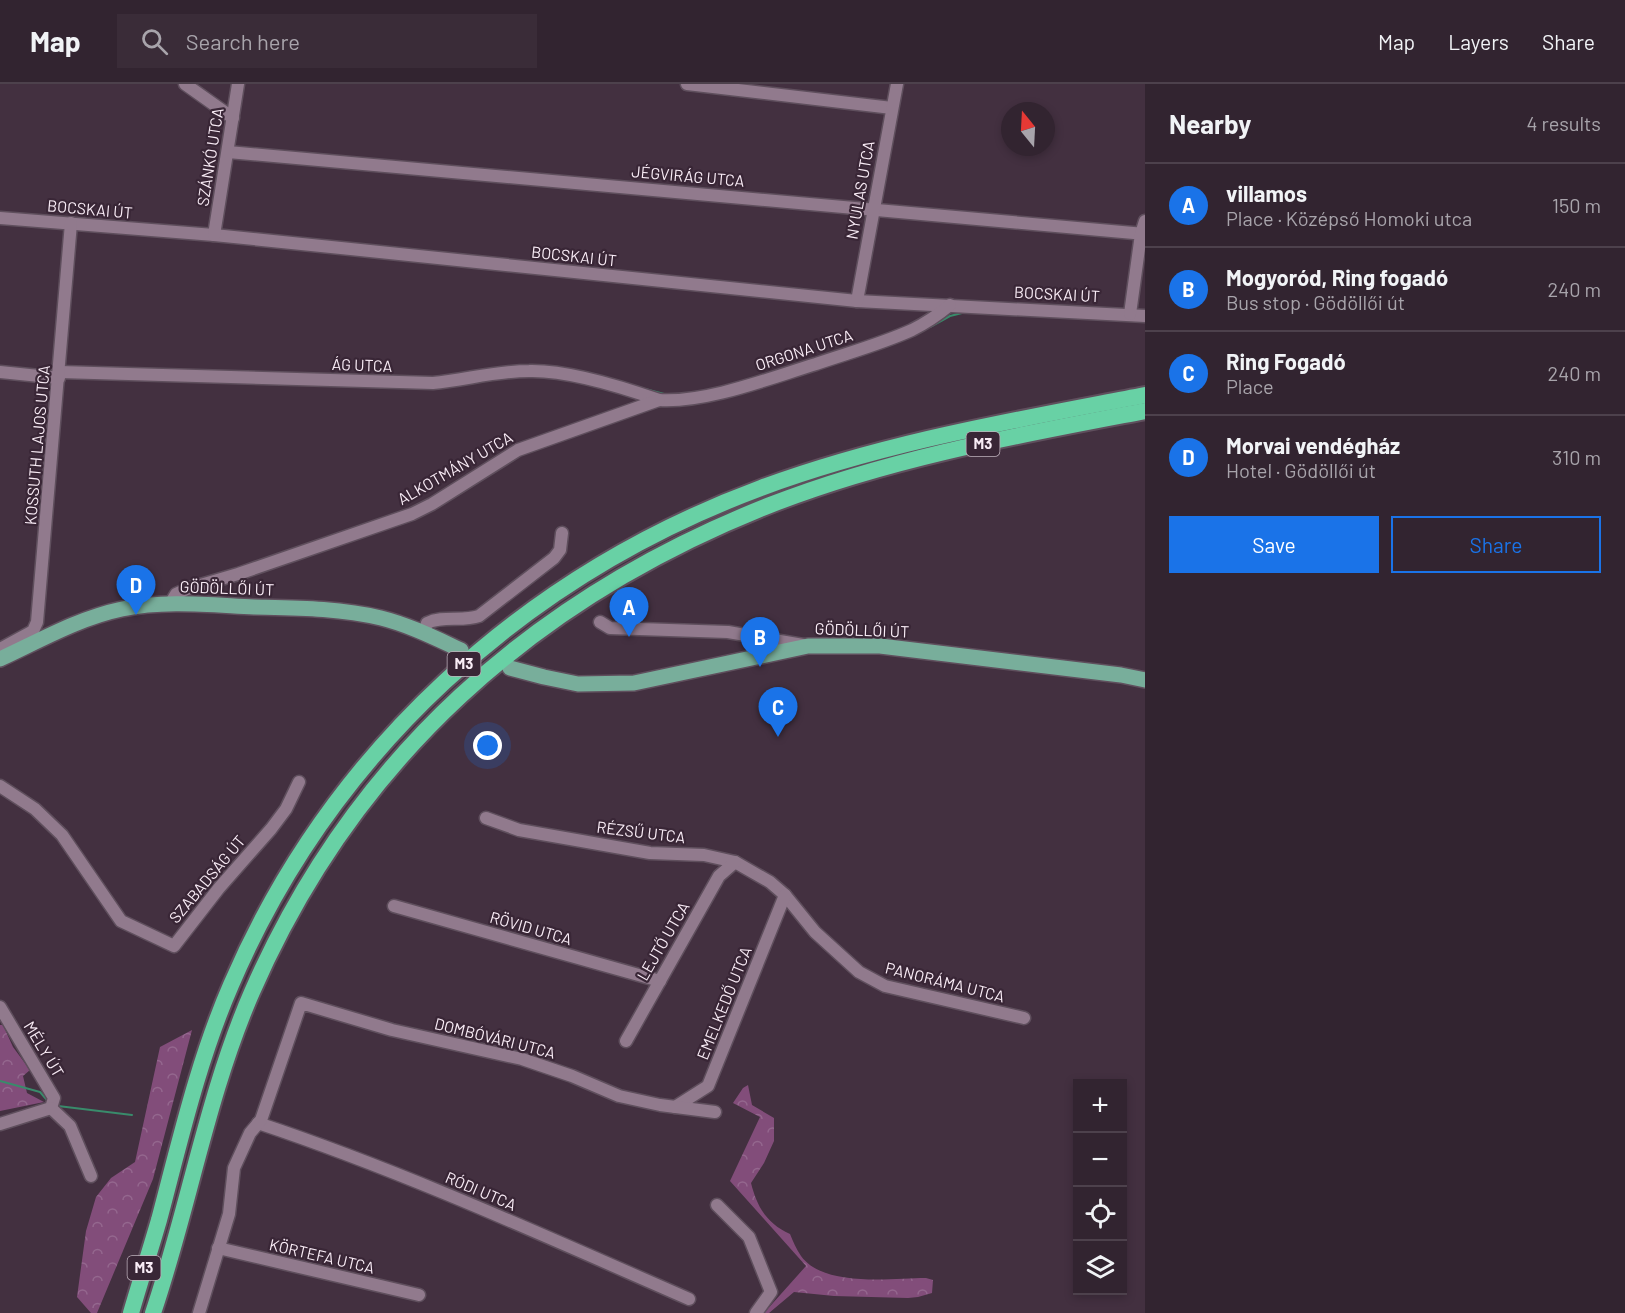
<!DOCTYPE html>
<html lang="en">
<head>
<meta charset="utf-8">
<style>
	body { margin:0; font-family:Barlow,sans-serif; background:#3a2c38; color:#f1f3f6 }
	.controls { position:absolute; right:18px; bottom:18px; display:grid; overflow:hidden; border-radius:0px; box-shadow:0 3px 9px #0003 }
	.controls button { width:54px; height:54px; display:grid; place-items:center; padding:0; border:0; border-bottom:2px solid #4d414c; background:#322430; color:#f1f3f6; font:30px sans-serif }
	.compass { position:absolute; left:1001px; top:18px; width:54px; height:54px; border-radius:50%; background:#322430; box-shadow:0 3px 9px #0003; rotate:342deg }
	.you { position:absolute; left:488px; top:662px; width:21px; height:21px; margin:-15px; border:4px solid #fff; border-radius:50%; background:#1a73e8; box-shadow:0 0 0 9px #1a73e833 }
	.badge { display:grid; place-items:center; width:39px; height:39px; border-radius:50%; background:#1a73e8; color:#fff; font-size:20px; font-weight:700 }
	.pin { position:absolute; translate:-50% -50px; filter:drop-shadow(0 2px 3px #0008) }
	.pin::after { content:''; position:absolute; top:32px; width:21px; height:18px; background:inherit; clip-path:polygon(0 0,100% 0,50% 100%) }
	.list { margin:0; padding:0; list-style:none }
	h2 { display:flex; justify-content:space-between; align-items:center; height:78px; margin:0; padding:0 24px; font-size:26px }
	h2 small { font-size:20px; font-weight:400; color:#a8a4ab }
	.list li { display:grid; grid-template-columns:39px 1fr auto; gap:18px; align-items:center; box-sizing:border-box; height:84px; padding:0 24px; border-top:2px solid #4d414c }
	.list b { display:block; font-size:22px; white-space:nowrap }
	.list p { margin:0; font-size:20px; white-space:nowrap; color:#a8a4ab }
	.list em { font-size:20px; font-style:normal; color:#a8a4ab }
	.actions { display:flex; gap:12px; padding:18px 24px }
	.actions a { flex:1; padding:14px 0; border:2px solid #1a73e8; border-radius:0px; text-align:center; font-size:21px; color:#1a73e8 }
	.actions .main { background:#1a73e8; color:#fff }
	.icon { flex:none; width:33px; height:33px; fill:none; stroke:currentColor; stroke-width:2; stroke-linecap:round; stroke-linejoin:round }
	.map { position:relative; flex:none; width:1145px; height:1229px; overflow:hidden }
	header { display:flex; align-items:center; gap:36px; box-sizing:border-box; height:84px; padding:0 30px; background:#322430; border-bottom:2px solid #4d414c }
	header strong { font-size:28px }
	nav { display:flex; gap:33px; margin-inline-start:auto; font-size:21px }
	.search { width:420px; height:54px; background:#3a2c38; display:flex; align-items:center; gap:15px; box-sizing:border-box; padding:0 21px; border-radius:0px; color:#a8a4ab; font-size:22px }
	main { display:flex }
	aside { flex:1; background:#322430 }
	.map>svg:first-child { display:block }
	.forest { fill:url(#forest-crowns) }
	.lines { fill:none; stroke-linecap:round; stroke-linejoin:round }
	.stream { stroke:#398b6b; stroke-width:2 }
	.minor-casing { stroke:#5f4f5d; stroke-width:15 }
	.major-casing { stroke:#5f4f5d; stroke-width:18 }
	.highway-casing { stroke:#5f4f5d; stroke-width:20 }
	.minor { stroke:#917a8d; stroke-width:12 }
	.major { stroke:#78ae9b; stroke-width:15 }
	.highway { stroke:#68d1a5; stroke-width:16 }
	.labels { text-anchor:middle; stroke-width:4.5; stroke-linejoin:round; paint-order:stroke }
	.shield { fill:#392636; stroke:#bfb1bc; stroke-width:1.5 }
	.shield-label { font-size:15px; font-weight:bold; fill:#f9ecf6 }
	.street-label { font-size:16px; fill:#f9ecf6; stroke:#392636 }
</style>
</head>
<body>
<header>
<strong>Map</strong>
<div class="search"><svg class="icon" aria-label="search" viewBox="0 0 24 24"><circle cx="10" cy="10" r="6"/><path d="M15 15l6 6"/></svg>Search here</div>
<nav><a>Map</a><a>Layers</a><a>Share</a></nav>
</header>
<main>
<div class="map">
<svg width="1145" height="1229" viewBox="0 0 1145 1229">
	<defs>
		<pattern id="forest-crowns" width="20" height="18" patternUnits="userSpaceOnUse" patternTransform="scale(1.5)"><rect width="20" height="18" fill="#824d7a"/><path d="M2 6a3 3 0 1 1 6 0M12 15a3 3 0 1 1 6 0" fill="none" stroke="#94678e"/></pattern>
	</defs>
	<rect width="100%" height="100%" fill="#433040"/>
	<g class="forest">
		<polygon points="0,941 3,941 13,963 30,986 23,992 27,1009 44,1018 0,1027"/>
		<polygon points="192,946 153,1095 97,1229 91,1229 77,1213 86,1147 96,1113 111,1094 135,1078 160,963"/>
		<path d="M 748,1001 L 752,1021 L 774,1034 L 774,1057 L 764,1079 L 751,1099 C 757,1123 767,1140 790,1150 C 793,1157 796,1165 801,1172 C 824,1204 892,1194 926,1194 L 933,1196 L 932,1209 L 918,1213 L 908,1214 L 834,1212 L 794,1208 L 769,1229 L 764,1229 L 806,1182 L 730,1097 L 760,1033 L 733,1019 L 743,1004 Z"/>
	</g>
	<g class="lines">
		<g class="stream">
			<polyline points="930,243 950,232 966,228"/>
			<polyline points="645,305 668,311"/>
			<polyline points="0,997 40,1008 47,1016"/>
			<polyline points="58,1022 132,1031"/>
		</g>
		<defs>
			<g id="minor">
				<polyline points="185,0 233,34"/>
				<polyline points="687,0 892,24"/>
				<polyline points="228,68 1145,150"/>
				<polyline points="0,134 214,151 857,217 1145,232"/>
				<polyline points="214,151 238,0"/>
				<polyline points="857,217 897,0"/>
				<polyline points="1130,230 1141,150 1145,137"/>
				<polyline points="0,288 59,294"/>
				<path d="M 60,288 L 433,299 C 465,296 496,287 529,287 C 567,286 622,303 659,316 C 707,319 770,294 816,280 C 848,269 881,260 912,246 C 926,239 938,231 950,221"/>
				<polyline points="170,520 176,510 187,505 238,490 412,430 432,420 518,366 659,316"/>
				<polyline points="600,538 610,544 728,548 803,561"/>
				<path d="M 424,549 L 427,539 C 443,531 462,538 479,532 L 554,474 L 560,466 L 562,449"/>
				<polyline points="0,565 33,547 37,538 71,139"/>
				<polyline points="0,702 35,725 62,751 121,837 174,862 219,804 271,745 286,725 299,698"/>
				<polyline points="486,734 519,746 650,769 704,771 735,778 770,798 785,811 815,848 859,888 885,902 1024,934"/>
				<polyline points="394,822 660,897"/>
				<polyline points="0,923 54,1014 51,1024 0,1040"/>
				<polyline points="626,957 719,792 735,778"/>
				<polyline points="675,1023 708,1002 785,811"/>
				<polyline points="51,1024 70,1042 91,1092"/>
				<path d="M 258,1039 C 405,1088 547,1153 689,1215"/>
				<polyline points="717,1121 749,1153 771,1208 756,1229"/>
				<polyline points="218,1164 419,1211"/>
				<polyline points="199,1229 229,1130 234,1084 250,1049 261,1036 301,919 392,946 522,975 572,992 619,1012 660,1021 715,1028"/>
			</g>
			<g id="major">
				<path d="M 0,575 C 39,557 79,534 122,525 C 165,516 210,521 254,523 C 296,524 339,524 381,534 C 409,541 435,554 461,566"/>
				<polyline points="510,584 544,593 578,600 634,599 808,562 880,562 1121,591 1145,596"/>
			</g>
			<g id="highway">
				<path d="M 131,1229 C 140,1198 150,1167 159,1136 C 180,1057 198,977 231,901 C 331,667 524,492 761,404 C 885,358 1016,336 1145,311"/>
				<path d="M 153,1229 C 189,1123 207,1011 252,908 C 354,674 534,514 770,421 C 890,374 1019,351 1145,327"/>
			</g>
		</defs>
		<use href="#minor" class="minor-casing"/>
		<use href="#major" class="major-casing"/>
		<use href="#highway" class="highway-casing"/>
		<use href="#minor" class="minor"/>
		<use href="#major" class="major"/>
		<use href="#highway" class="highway"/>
	</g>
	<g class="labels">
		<g class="shield">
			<rect x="966.5" y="348" width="33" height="24" rx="4.5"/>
			<rect x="447.5" y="568" width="33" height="24" rx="4.5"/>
			<rect x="127.5" y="1172" width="33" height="24" rx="4.5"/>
		</g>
		<g class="shield-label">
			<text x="983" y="365">M3</text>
			<text x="464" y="585">M3</text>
			<text x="144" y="1189">M3</text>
		</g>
		<g class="street-label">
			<text transform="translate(210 73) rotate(-81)" y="6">SZÁNKÓ UTCA</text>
			<text transform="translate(688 92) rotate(5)" y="6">JÉGVIRÁG UTCA</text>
			<text transform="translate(860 106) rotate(-80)" y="6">NYULAS UTCA</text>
			<text transform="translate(90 125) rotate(5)" y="6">BOCSKAI ÚT</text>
			<text transform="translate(574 172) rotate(6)" y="6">BOCSKAI ÚT</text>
			<text transform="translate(1057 210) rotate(3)" y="6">BOCSKAI ÚT</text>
			<text transform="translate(804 266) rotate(-18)" y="6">ORGONA UTCA</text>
			<text transform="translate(362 281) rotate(2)" y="6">ÁG UTCA</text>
			<text transform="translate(37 361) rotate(-85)" y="6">KOSSUTH LAJOS UTCA</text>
			<text transform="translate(455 384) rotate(-30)" y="6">ALKOTMÁNY UTCA</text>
			<text transform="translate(227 504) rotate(2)" y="6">GÖDÖLLŐI ÚT</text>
			<text transform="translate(862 546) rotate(2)" y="6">GÖDÖLLŐI ÚT</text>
			<text transform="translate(641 748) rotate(7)" y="6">RÉZSŰ UTCA</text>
			<text transform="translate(207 795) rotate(-50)" y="6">SZABADSÁG ÚT</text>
			<text transform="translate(531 844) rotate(16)" y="6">RÖVID UTCA</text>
			<text transform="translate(663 857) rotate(-60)" y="6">LEJTŐ UTCA</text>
			<text transform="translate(945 898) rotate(14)" y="6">PANORÁMA UTCA</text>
			<text transform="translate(724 919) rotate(-68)" y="6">EMELKEDŐ UTCA</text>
			<text transform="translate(495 954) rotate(14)" y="6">DOMBÓVÁRI UTCA</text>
			<text transform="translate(44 965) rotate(59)" y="6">MÉLY ÚT</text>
			<text transform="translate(481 1107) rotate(23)" y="6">RÓDI UTCA</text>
			<text transform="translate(322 1172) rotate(13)" y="6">KÖRTEFA UTCA</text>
		</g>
	</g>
</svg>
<div class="controls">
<button>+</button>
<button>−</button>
<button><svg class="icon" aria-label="locate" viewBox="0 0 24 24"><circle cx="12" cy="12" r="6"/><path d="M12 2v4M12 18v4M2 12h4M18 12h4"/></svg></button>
<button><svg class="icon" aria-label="layers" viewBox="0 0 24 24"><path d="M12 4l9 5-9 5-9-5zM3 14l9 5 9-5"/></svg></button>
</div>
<svg class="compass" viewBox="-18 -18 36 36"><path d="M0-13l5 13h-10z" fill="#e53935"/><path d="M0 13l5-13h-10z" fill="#a8a4ab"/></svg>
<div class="you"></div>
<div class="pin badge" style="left:629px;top:553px">A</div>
<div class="pin badge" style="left:760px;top:583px">B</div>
<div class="pin badge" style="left:778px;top:653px">C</div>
<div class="pin badge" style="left:136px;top:531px">D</div>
</div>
<aside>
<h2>Nearby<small>4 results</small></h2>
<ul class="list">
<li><span class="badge">A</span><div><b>villamos</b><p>Place · Középső Homoki utca</p></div><em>150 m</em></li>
<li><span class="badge">B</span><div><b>Mogyoród, Ring fogadó</b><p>Bus stop · Gödöllői út</p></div><em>240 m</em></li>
<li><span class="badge">C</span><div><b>Ring Fogadó</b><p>Place</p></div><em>240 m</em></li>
<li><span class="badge">D</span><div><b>Morvai vendégház</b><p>Hotel · Gödöllői út</p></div><em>310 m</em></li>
</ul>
<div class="actions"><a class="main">Save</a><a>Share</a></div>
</aside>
</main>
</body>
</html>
